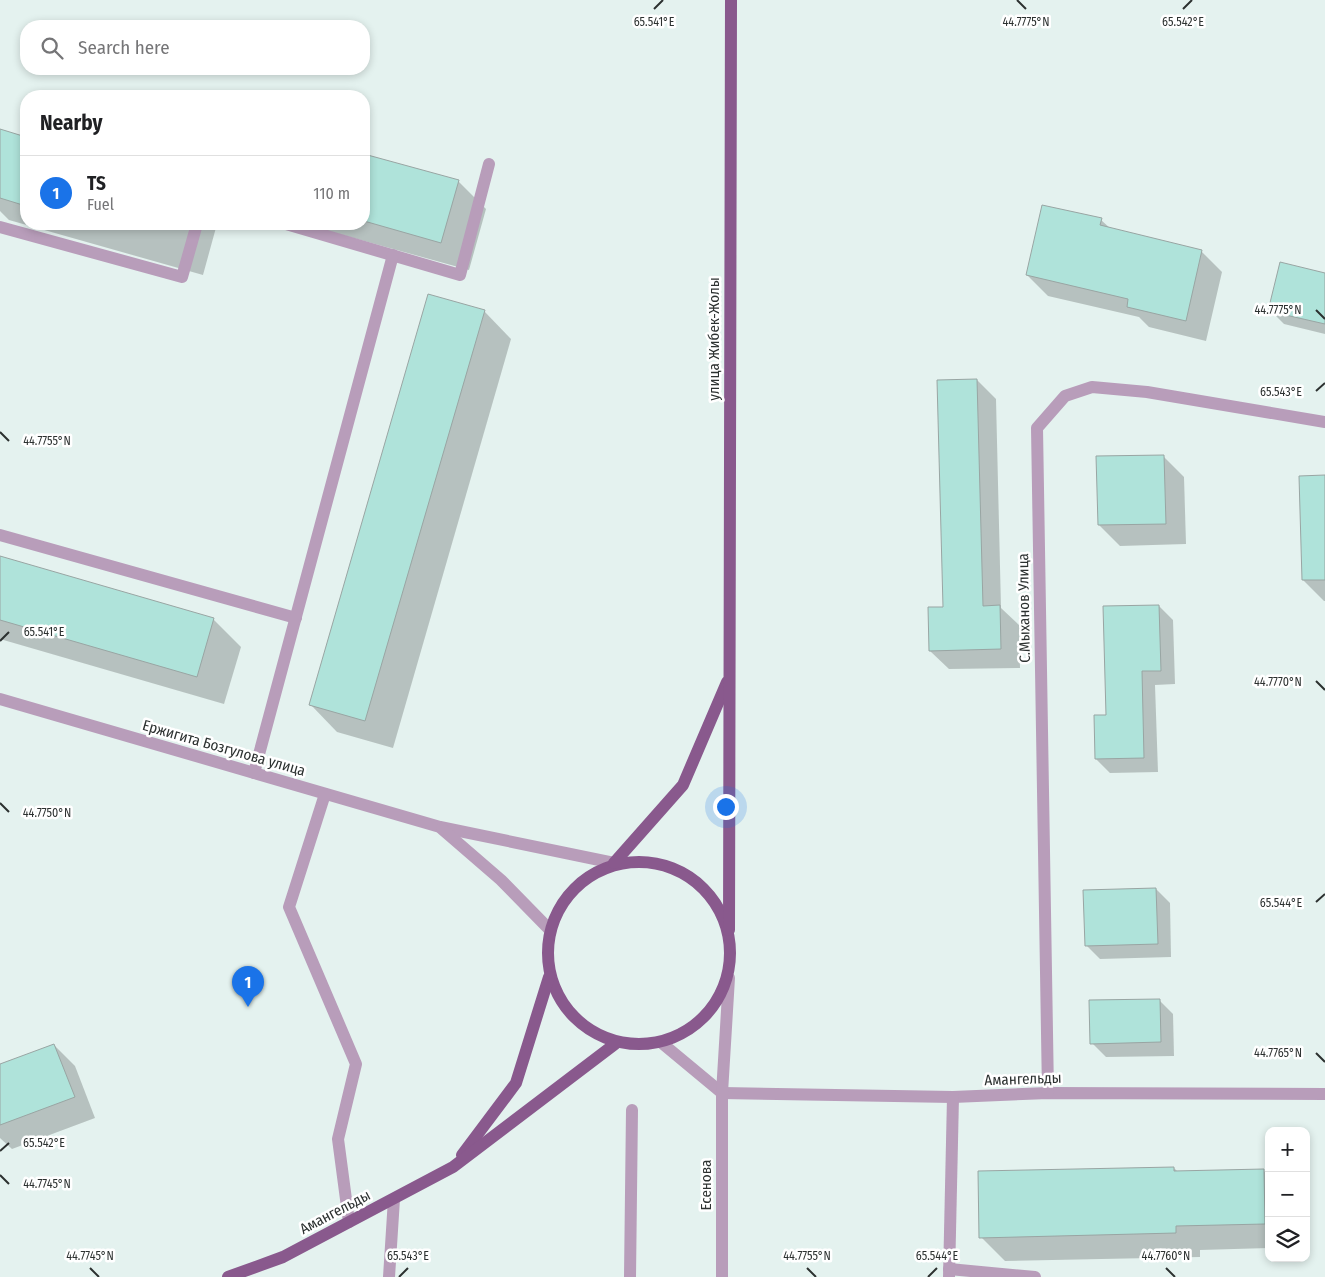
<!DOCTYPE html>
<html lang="en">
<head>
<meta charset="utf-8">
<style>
	body { margin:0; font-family:"Fira Sans Condensed",sans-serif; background:#f2f2f2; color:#202124 }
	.controls { position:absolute; right:15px; bottom:15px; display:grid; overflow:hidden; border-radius:10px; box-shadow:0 2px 8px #0003 }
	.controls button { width:45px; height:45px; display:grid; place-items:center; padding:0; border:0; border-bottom:1px solid #e0e0e0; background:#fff; color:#202124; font:25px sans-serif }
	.you { position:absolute; left:725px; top:806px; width:18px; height:18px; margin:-12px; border:4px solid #fff; border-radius:50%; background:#1a73e8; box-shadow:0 0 0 8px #1a73e833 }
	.badge { display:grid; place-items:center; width:32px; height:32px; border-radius:50%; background:#1a73e8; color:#fff; font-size:16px; font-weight:700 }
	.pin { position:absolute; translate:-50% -41px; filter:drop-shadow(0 1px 2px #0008) }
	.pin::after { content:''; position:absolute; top:26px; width:18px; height:15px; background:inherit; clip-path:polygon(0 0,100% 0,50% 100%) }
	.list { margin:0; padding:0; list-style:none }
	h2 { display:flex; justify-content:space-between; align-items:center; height:65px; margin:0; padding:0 20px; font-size:21px }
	h2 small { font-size:16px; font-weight:400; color:#757577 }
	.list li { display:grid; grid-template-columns:32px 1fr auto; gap:15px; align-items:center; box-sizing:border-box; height:75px; padding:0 20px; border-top:1px solid #e0e0e0 }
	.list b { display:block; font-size:19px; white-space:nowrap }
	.list p { margin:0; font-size:16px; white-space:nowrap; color:#757577 }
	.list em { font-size:16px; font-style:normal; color:#757577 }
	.icon { flex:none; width:28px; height:28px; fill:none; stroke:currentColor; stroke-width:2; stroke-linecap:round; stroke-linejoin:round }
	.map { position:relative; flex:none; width:1325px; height:1277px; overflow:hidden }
	.search { position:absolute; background:#fff; box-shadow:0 2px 8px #0003; left:20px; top:20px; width:350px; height:55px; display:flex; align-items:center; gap:12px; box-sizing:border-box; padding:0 18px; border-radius:20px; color:#757577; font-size:19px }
	.panel { position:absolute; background:#fff; box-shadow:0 2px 8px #0003; left:20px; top:90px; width:350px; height:140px; border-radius:20px }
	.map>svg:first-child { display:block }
	.shadow { fill:#0003 }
	.building { fill:#afe3da; stroke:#99a5a3 }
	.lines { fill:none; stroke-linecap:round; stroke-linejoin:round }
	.minor { stroke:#b89dba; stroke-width:12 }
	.major { stroke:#89598d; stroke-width:12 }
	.ticks { fill:none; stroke:#2c3130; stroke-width:2 }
	.labels { text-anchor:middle; stroke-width:5; stroke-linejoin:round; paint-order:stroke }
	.street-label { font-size:15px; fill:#2c3130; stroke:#fff }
	.ticks-label { font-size:12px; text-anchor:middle; fill:#2c3130; stroke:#fff; stroke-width:5; stroke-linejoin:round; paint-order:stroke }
</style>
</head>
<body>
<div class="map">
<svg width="1325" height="1277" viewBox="0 0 1325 1277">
	<rect width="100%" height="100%" fill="#e4f2ef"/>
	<g class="shadow">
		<polygon points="0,131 26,138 26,224 217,224 203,275 9,220 0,211"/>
		<polygon points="364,155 458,181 486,209 469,270 303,224 364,224"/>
		<polygon points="1101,220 1111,229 1201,251 1222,272 1206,341 1149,327 1139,317 1048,296 1027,275"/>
		<polygon points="1325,274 1325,334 1284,324 1270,310"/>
		<polygon points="484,311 511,339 393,748 337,732 310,704"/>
		<polygon points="977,380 996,399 1001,608 1019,625 1020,668 949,669 930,651 944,608"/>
		<polygon points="1163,456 1184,477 1186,544 1120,546 1099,525"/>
		<polygon points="1325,476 1325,601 1324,601 1303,580"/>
		<polygon points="0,557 213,619 241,647 224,704 0,639"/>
		<polygon points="1159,606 1173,620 1175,684 1155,685 1158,772 1110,773 1096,759"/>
		<polygon points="1156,889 1170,903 1171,957 1100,959 1086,945"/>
		<polygon points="1159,1000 1173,1014 1174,1056 1106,1057 1092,1043"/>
		<polygon points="54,1045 75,1066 95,1118 12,1149 0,1138 0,1065"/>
		<polygon points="1174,1168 1178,1172 1263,1170 1269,1176 1269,1248 1200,1250 1200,1257 1005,1261 981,1237"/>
	</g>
	<g class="building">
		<polygon points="0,129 26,137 26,206 0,198"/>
		<polygon points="364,154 459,180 441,243 364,221"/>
		<polygon points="1042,205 1102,218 1100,225 1202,250 1186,321 1127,307 1128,299 1026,275"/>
		<polygon points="1280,262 1325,273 1325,324 1268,311"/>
		<polygon points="428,294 485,310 365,721 309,705"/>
		<polygon points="977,379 983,606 1000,605 1001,649 929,651 928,607 943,607 937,380"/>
		<polygon points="1164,455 1166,524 1098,525 1096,456"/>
		<polygon points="1325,475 1325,580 1302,580 1299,476"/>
		<polygon points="0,556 214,618 197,677 0,620"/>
		<polygon points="1159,605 1161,671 1142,671 1144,758 1095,759 1094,715 1106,715 1103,606"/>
		<polygon points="1156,888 1158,944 1085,946 1083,890"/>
		<polygon points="1160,999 1161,1042 1090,1044 1089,1000"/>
		<polygon points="54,1044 75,1097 0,1125 0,1064"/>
		<polygon points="1174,1167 1174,1171 1264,1169 1265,1224 1176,1226 1176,1233 979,1238 978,1171"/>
	</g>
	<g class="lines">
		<g class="minor">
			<polyline points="286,224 460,275 489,164"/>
			<polyline points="0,227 182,277 197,224"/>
			<polyline points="0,535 296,618"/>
			<polyline points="0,699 440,827 614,863"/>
			<polyline points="254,773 393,255"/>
			<polyline points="325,794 289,907 356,1064 338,1139 349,1222"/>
			<polyline points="442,829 501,880 549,929"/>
			<polyline points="663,1044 722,1093"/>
			<polyline points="722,1093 953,1097 1048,1093 1325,1094"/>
			<polyline points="1048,1093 1037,428 1065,396 1092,387 1147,392 1325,422"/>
			<polyline points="949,1269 1035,1277"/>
			<polyline points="389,1277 394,1199"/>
			<polyline points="630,1277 632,1110"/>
			<polyline points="722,1277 722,1093 729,978"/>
			<polyline points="949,1277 953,1097"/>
		</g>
		<g class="major">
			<circle cx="639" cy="953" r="91"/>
			<polyline points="614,863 683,785 727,682"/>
			<polyline points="729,930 731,0"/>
			<polyline points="462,1155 516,1083 549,977"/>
			<polyline points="228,1277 283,1257 453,1167 615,1044"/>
		</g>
	</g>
	<path class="ticks" d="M 1017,0 L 1026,9M 654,9 L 663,0M 1183,9 L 1192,0M 1316,310 L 1325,319M 1316,391 L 1325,383M 0,432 L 9,441M 0,641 L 9,632M 1316,681 L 1325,690M 0,803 L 9,812M 1316,902 L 1325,894M 1316,1053 L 1325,1062M 0,1151 L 9,1143M 0,1175 L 9,1184M 90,1268 L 99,1277M 807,1268 L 816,1277M 1166,1268 L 1175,1277M 399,1277 L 408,1268M 928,1277 L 937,1268"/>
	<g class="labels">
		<g class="street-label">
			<text transform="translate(714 339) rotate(-90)" y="5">улица Жибек-Жолы</text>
			<text transform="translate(1024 608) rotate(-91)" y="5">С.Мыханов Улица</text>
			<text transform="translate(224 748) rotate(16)" y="5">Ержигита Бозгулова улица</text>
			<text transform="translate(1023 1079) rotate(-2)" y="5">Амангельды</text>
			<text transform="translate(706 1185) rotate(-90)" y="5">Есенова</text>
			<text transform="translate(335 1212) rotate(-28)" y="5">Амангельды</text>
		</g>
	</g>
	<g class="ticks-label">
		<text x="654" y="26">65.541°E</text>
		<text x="1183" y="26">65.542°E</text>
		<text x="1026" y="26">44.7775°N</text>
		<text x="1278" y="314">44.7775°N</text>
		<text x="1281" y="396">65.543°E</text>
		<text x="47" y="445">44.7755°N</text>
		<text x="44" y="636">65.541°E</text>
		<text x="1278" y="686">44.7770°N</text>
		<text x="47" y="817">44.7750°N</text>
		<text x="1281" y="907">65.544°E</text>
		<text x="1278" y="1057">44.7765°N</text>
		<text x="44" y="1147">65.542°E</text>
		<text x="47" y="1188">44.7745°N</text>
		<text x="90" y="1260">44.7745°N</text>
		<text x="807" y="1260">44.7755°N</text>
		<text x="1166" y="1260">44.7760°N</text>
		<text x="408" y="1260">65.543°E</text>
		<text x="937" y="1260">65.544°E</text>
	</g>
</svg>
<div class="controls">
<button>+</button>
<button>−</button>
<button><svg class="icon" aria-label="layers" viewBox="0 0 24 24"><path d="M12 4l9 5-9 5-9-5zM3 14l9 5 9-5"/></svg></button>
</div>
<div class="you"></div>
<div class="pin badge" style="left:248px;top:1007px">1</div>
<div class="search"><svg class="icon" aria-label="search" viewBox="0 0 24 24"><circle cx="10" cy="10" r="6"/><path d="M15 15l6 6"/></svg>Search here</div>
<section class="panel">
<h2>Nearby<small></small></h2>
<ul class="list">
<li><span class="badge">1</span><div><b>TS</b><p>Fuel</p></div><em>110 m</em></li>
</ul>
</section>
</div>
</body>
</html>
